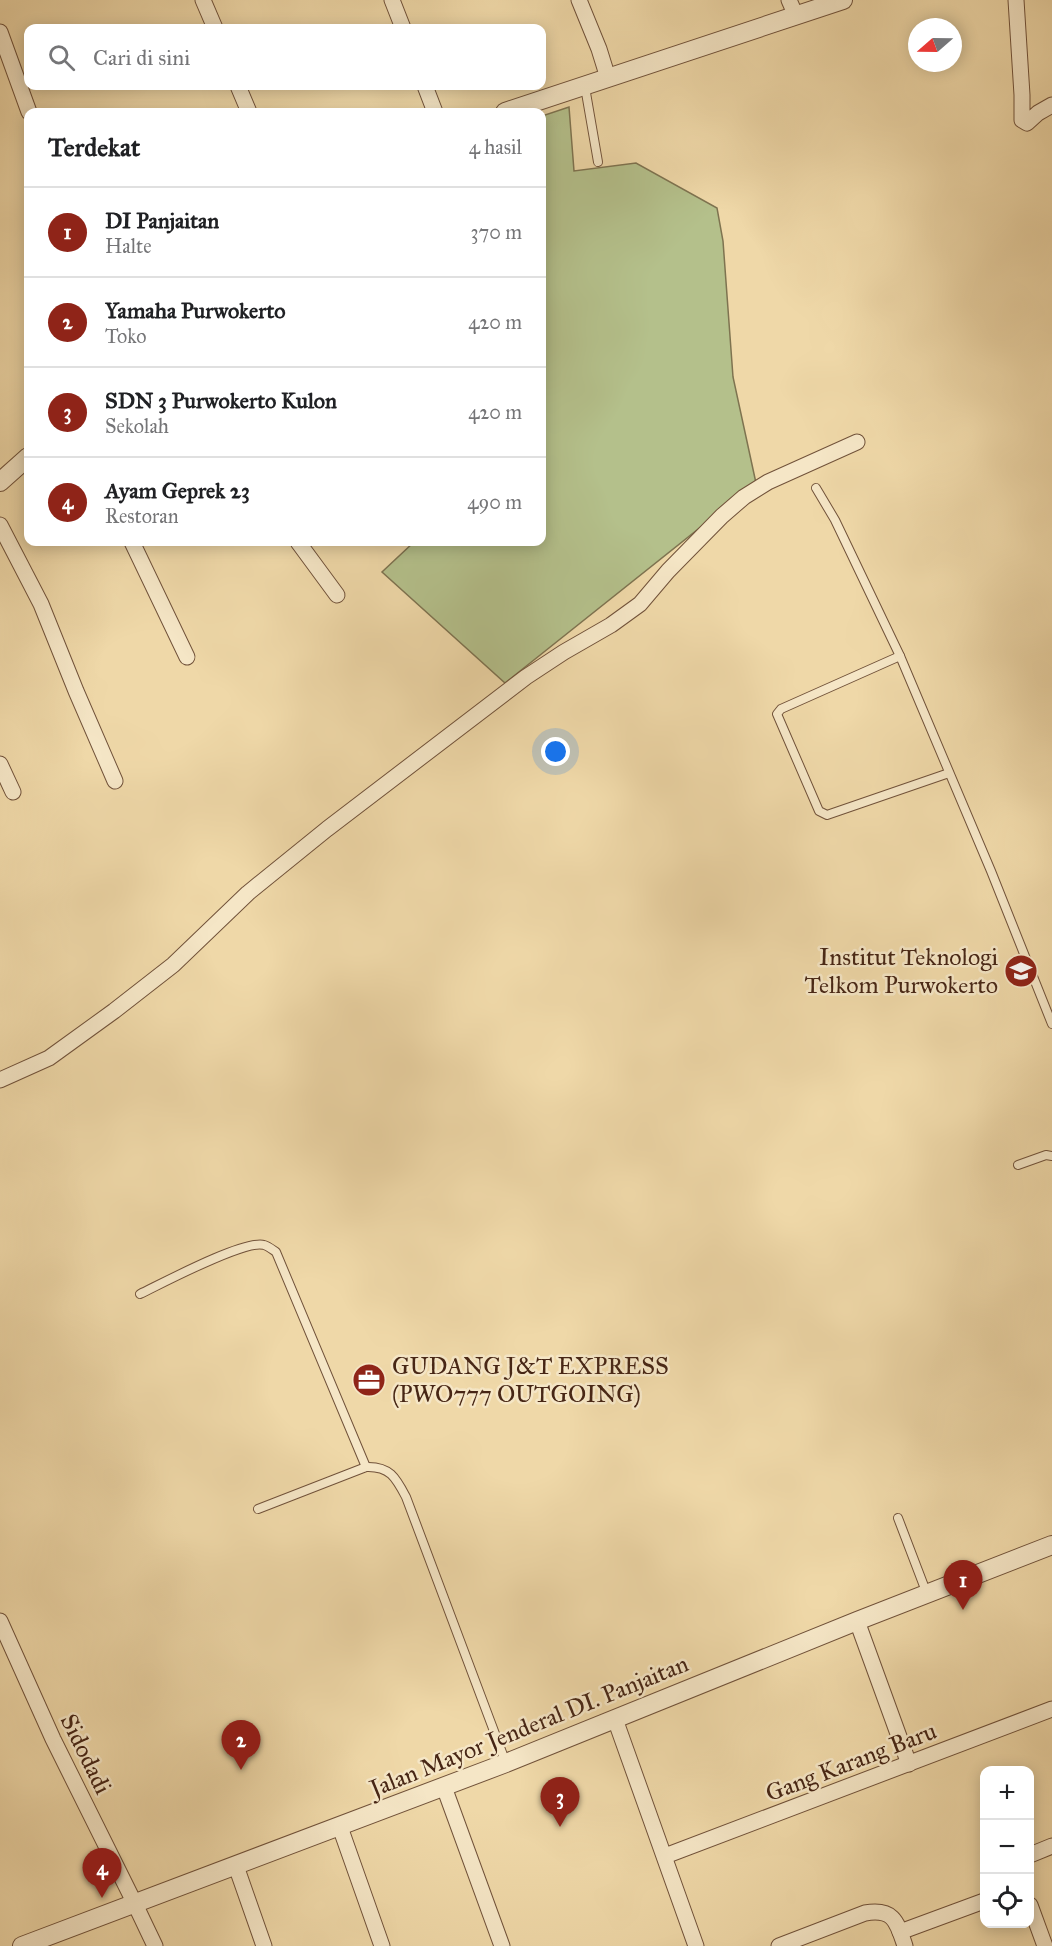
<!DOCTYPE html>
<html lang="id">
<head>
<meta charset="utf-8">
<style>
	body { margin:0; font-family:"IM FELL Great Primer",serif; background:#f6f6f6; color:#202124 }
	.controls { position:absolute; right:18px; bottom:18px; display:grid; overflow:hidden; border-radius:12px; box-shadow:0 3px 15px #0003 }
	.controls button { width:54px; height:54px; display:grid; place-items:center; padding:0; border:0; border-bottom:2px solid #e0e0e0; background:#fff; color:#202124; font:30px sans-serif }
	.compass { position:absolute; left:908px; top:18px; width:54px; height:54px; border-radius:50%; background:#fff; box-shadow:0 3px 15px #0003; rotate:250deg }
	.you { position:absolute; left:556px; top:752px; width:21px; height:21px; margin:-15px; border:4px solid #fff; border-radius:50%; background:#1a73e8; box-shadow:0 0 0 9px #1a73e833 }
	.badge { display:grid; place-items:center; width:39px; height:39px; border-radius:50%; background:#8f2418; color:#fff; font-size:20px; font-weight:700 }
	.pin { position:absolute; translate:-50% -50px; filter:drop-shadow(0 2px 3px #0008) }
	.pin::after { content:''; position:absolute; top:32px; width:21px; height:18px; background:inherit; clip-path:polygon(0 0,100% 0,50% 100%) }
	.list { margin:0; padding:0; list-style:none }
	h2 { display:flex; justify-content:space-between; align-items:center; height:78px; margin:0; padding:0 24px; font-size:26px }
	h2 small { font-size:20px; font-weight:400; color:#757577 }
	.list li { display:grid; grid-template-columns:39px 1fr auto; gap:18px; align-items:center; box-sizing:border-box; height:90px; padding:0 24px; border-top:2px solid #e0e0e0 }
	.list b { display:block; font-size:22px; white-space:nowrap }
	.list p { margin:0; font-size:20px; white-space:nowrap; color:#757577 }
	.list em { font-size:20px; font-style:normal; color:#757577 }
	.icon { flex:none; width:33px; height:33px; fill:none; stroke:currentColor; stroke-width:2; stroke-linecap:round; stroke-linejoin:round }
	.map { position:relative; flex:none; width:1052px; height:1946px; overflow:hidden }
	.search { position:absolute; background:#fff; box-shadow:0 3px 15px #0003; left:24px; top:24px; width:522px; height:66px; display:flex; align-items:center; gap:15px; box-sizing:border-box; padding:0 21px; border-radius:12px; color:#757577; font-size:22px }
	.panel { position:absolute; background:#fff; box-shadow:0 3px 15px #0003; left:24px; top:108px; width:522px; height:438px; border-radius:12px }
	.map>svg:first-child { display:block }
	.green { fill:#b4c08b; stroke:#7e7350; stroke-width:1.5 }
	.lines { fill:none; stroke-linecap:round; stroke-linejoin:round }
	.service-casing { stroke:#71523a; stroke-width:10 }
	.minor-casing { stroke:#71523a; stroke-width:17 }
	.tertiary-casing { stroke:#71523a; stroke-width:20 }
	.service { stroke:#f5e6c6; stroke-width:8 }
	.minor { stroke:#f5e6c6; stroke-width:15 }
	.tertiary { stroke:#f5e6c6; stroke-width:18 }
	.labels { text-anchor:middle; stroke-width:5; stroke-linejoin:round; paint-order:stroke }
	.poi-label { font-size:24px; fill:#472615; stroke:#f5e6c6; text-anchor:end }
	.street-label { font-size:24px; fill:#472615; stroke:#f5e6c6 }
</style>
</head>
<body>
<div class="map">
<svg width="1052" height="1946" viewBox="0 0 1052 1946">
	<rect width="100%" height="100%" fill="#efd8a8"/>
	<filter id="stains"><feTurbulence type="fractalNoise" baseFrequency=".00333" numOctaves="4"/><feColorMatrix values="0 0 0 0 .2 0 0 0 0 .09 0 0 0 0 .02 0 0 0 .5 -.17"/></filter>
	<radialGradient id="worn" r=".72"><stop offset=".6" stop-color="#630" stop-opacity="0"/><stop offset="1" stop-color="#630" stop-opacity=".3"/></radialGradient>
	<polygon class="green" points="569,107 574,171 636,163 717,208 723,241 733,377 756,483 505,683 382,572 414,542 542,542 542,116"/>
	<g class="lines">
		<defs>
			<g id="service">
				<polyline points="585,87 598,162"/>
				<polyline points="816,488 835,520 900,656 991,871 1052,1024"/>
				<polyline points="900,656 781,709 777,714 819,811 827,815 949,773"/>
				<polyline points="1018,1165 1046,1155 1052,1156"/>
				<path d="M 140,1294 C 161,1284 245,1239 264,1245 C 268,1246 273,1250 276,1252 L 366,1467"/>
				<path d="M 258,1509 L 366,1467 C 390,1466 396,1478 406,1497 L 506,1763"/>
				<polyline points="898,1518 927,1594"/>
			</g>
			<g id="minor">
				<polyline points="203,0 215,28"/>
				<polyline points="392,0 403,28"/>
				<polyline points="579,0 599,49 608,78"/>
				<polyline points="789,0 796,16"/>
				<polyline points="1016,0 1022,95 1022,120 1027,123 1038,113 1052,105"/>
				<polyline points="0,32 29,112"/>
				<polyline points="238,86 249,112"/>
				<polyline points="425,86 435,112"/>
				<polyline points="0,525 41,604 76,691 115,781"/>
				<polyline points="132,542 187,657"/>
				<polyline points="298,542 337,595"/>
				<polyline points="0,764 13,792"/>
				<polyline points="0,1080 49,1058 114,1011 173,965 248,893 327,829 526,677 564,652 611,625 640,604 668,571 722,516 744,497 768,482 857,442"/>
				<polyline points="0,1621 53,1739 135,1904 155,1946"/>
				<polyline points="857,1621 909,1764"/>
				<polyline points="615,1719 696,1946"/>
				<polyline points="444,1787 502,1946"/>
				<polyline points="340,1827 382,1946"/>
				<polyline points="1030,1855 1052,1846"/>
				<polyline points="665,1856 1052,1709"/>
				<polyline points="236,1866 264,1946"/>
				<polyline points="1030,1905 1045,1946"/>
				<polyline points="900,1932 984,1901"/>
				<path d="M 779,1946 L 865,1913 C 894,1908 897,1922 905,1946"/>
			</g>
			<g id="tertiary">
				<polyline points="505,112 843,0"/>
				<polyline points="0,482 28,457"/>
				<polyline points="22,1946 506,1763 857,1621 1052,1545"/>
			</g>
		</defs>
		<use href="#service" class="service-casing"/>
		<use href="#minor" class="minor-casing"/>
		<use href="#tertiary" class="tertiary-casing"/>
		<use href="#service" class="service"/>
		<use href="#minor" class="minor"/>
		<use href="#tertiary" class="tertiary"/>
	</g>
	<defs>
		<symbol id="school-disc" viewBox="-11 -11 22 22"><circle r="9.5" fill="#8f2418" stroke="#f5e6c6"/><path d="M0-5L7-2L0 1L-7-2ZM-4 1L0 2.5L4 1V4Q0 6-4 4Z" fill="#fff"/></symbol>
		<symbol id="office-disc" viewBox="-11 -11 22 22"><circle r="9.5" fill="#8f2418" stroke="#f5e6c6"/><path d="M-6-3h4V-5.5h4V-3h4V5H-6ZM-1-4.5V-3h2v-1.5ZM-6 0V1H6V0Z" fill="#fff"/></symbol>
	</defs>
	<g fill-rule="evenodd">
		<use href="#school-disc" x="1002" y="952" width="38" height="38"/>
		<use href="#office-disc" x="350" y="1361" width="38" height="38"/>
	</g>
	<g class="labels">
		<g class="poi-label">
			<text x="998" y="965">Institut Teknologi<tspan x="998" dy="28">Telkom Purwokerto</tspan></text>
			<text x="392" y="1374" text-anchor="start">GUDANG J&amp;T EXPRESS<tspan x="392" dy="28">(PWO777 OUTGOING)</tspan></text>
		</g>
		<g class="street-label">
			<text transform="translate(529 1726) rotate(-22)" y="8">Jalan Mayor Jenderal DI. Panjaitan</text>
			<text transform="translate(86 1754) rotate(64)" y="8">Sidodadi</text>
			<text transform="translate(851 1762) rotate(-21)" y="8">Gang Karang Baru</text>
		</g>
	</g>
	<rect width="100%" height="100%" filter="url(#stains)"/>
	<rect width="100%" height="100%" fill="url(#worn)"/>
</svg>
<div class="controls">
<button>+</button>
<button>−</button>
<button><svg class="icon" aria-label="locate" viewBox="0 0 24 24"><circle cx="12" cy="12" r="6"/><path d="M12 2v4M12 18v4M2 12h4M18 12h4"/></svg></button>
</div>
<svg class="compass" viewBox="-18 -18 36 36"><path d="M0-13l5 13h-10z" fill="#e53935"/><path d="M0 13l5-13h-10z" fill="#757577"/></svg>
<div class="you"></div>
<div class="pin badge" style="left:963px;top:1610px">1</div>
<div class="pin badge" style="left:241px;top:1770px">2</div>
<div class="pin badge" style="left:560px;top:1827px">3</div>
<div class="pin badge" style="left:102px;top:1898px">4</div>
<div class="search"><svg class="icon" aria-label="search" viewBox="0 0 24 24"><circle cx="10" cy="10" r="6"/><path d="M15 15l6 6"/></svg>Cari di sini</div>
<section class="panel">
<h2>Terdekat<small>4 hasil</small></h2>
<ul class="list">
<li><span class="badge">1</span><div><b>DI Panjaitan</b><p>Halte</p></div><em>370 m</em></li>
<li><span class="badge">2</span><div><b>Yamaha Purwokerto</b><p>Toko</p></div><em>420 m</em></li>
<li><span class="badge">3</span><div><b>SDN 3 Purwokerto Kulon</b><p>Sekolah</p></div><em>420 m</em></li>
<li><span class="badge">4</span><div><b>Ayam Geprek 23</b><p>Restoran</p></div><em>490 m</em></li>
</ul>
</section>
</div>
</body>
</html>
